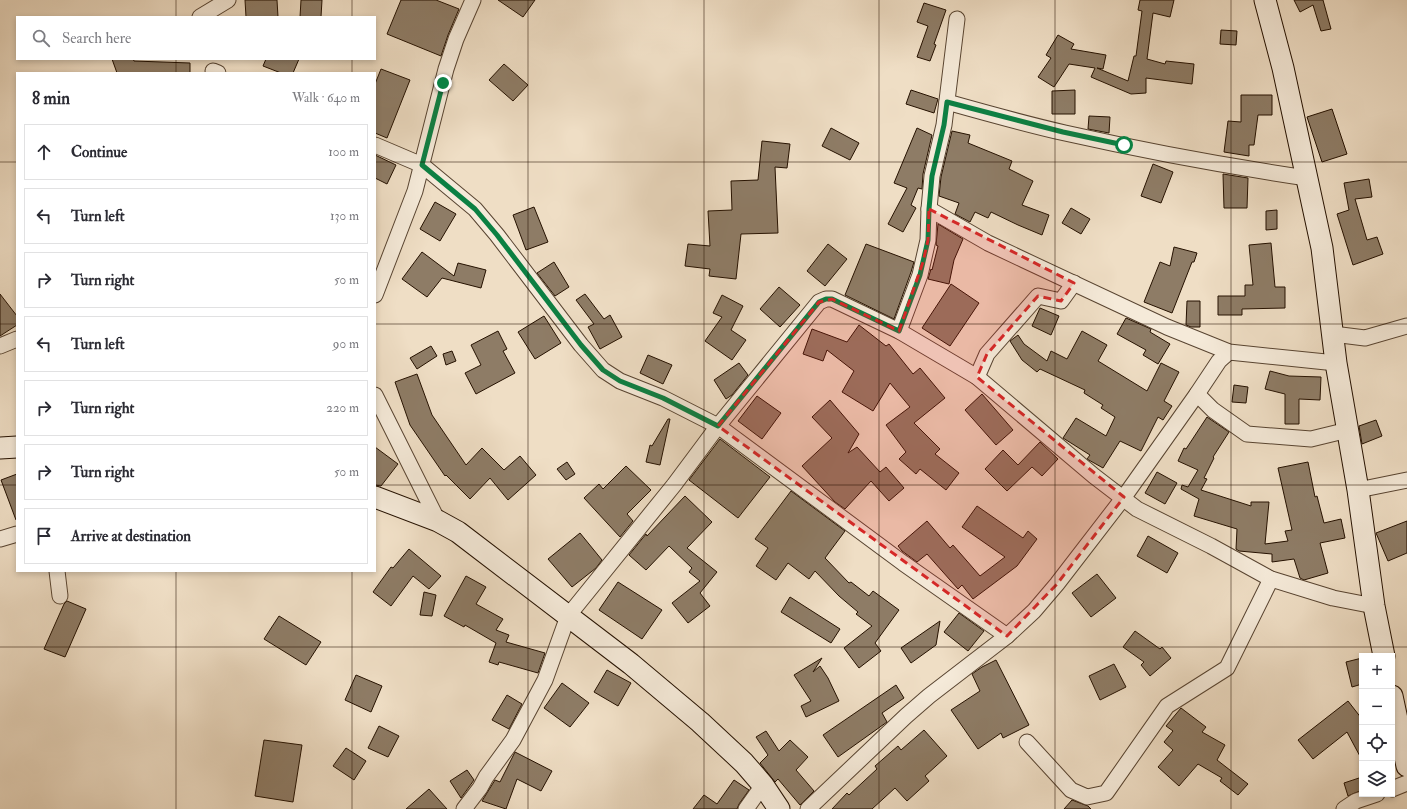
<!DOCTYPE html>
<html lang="en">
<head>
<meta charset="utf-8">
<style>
	body { margin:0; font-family:"IM FELL Double Pica",serif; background:#f7f7f7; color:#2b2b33 }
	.controls { position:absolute; right:12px; bottom:12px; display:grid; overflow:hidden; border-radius:0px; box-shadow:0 2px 6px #0003 }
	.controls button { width:36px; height:36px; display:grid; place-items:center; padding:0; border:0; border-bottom:1px solid #e1e1e2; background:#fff; color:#2b2b33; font:20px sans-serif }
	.stop { position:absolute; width:12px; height:12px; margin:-9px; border:3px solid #0b8043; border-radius:50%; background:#fff }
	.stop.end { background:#0b8043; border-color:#fff; box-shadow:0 1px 4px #0008 }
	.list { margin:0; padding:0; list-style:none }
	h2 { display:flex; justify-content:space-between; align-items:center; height:52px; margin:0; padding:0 16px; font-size:17px }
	h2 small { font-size:13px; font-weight:400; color:#7c7c81 }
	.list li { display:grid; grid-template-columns:26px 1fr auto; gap:12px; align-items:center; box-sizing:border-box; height:56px; margin:0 8px 8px; padding:0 8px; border:1px solid #e1e1e2; border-radius:0px }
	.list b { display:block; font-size:15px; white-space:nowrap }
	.list em { font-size:13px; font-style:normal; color:#7c7c81 }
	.icon { flex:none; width:22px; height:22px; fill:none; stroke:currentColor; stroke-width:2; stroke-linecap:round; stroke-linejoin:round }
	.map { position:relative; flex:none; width:1407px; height:809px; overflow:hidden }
	.search { position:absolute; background:#fff; box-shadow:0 2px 6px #0003; left:16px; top:16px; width:360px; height:44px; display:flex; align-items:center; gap:10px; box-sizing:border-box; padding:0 14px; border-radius:0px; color:#7c7c81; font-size:15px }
	.panel { position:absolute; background:#fff; box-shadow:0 2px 6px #0003; left:16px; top:72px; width:360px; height:500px; border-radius:0px }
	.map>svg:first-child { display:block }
	.building { fill:#8e7c66; stroke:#251100 }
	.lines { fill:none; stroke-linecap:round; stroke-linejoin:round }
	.street-casing { stroke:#584431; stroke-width:17 }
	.secondary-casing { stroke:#251100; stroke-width:23 }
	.street { stroke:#f5ead9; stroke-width:15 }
	.secondary { stroke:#f5ead9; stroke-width:21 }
	.route { stroke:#0b8043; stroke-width:5 }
	.marked { fill:#d62828; fill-opacity:0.2; stroke:#d62828; stroke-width:3; stroke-dasharray:8 5; stroke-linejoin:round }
	.grid { fill:none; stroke:#251100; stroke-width:1; stroke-opacity:0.55 }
</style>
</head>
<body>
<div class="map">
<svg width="1407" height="809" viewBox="0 0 1407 809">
	<rect width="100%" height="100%" fill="#efdec5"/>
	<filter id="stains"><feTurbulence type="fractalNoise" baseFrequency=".005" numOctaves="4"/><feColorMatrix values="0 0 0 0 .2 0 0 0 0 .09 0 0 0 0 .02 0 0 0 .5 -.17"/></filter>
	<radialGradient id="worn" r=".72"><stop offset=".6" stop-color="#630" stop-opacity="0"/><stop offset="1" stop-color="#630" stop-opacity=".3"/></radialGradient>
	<g class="building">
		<polygon points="245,0 277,0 278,17 246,17"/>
		<polygon points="301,0 322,0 321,17 300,17"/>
		<polygon points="401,0 436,0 459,9 448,35 441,56 387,34"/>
		<polygon points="498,0 535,0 523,17"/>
		<polygon points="1140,0 1174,0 1170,17 1153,13 1147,59 1165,64 1166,61 1194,64 1192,84 1146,78 1146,93 1131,94 1091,77 1095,68 1069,64 1054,87 1038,77 1051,58 1046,55 1058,35 1074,44 1071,49 1106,55 1103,69 1097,68 1128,81 1134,56 1136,56 1142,11 1138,10"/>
		<polygon points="1294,0 1323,0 1331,29 1321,31 1313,5 1300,12"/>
		<polygon points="924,3 946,10 934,44 936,45 930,61 917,57 928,26 917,22"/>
		<polygon points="1221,30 1237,31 1236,45 1220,44"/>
		<polygon points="112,59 133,59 134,61 190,63 190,73 117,73"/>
		<polygon points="266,59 299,59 293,73 281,73 263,66"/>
		<polygon points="504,64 528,85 513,101 489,80"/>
		<polygon points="381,69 410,80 387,138 375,133 375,84"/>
		<polygon points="911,90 938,99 934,113 906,104"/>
		<polygon points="1075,90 1075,114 1052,114 1052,91"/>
		<polygon points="1241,95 1272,95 1272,115 1258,115 1254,145 1249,145 1249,156 1224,152 1228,121 1241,122"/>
		<polygon points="1332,109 1347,154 1322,162 1307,117"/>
		<polygon points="1089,116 1110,117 1109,133 1088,129"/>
		<polygon points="831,128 859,143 850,160 822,146"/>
		<polygon points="917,128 932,135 923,174 922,189 918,188 911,205 916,208 903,232 888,224 907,188 894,183"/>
		<polygon points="952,131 970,135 968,143 1012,161 1009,169 1033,181 1022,205 1049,215 1042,235 1018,225 991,212 988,218 975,212 970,222 955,214 959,203 939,196 941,177"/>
		<polygon points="762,141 790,144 787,168 775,167 778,233 741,234 736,279 709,276 710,269 685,266 688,244 710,246 708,211 732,210 731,181 758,180"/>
		<polygon points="375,155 396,165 387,184 375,178"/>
		<polygon points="1153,164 1173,172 1161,203 1141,196"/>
		<polygon points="1223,174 1248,178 1247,208 1224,208"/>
		<polygon points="1369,179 1372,197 1355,199 1367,240 1377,237 1383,254 1353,265 1337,214 1349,210 1344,183"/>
		<polygon points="435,202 456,214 440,241 420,229"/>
		<polygon points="534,207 548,242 526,250 513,215"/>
		<polygon points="1071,208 1090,219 1081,234 1062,223"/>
		<polygon points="1277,210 1277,229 1266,230 1266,211"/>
		<polygon points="938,224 963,239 954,260 949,284 928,279 931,269 932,270 938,246 936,245"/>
		<polygon points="1271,243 1275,287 1285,287 1285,308 1242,309 1242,315 1218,315 1218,296 1245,296 1245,285 1253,285 1249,245"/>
		<polygon points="828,244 847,259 825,286 807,271"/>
		<polygon points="866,244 914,262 911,272 894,319 845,295"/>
		<polygon points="1174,247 1197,253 1194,262 1192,262 1172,313 1144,302 1160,262 1170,266"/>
		<polygon points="422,252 454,276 458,263 486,270 481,288 442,278 427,297 402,279"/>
		<polygon points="554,262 569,287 555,296 537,273"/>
		<polygon points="951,284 979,303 950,346 922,328"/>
		<polygon points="779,287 800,305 780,327 760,309"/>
		<polygon points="0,294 17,316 17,325 0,336"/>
		<polygon points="585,294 604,319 610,315 622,337 600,349 588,327 594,324 576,300"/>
		<polygon points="722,295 743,306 731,330 746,340 732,360 705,341 722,317 713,313"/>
		<polygon points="1187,301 1200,301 1200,327 1191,327 1186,325"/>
		<polygon points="1040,308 1059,316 1051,335 1032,326"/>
		<polygon points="544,316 561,343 535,359 518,332"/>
		<polygon points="1126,318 1151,329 1150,332 1170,344 1158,364 1143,355 1146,350 1117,334"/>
		<polygon points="859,325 886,346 889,344 913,374 920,368 945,398 914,423 940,449 935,454 959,473 946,490 920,469 916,474 899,459 906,452 886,425 910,407 890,383 873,411 842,392 854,371 827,350 823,361 803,354 812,329 847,342"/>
		<polygon points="498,331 507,349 503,351 515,373 476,394 465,373 481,365 471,345"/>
		<polygon points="1082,331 1107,345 1098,361 1147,391 1161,363 1179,372 1164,401 1172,406 1163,420 1158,417 1141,451 1120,441 1103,468 1087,459 1090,455 1063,438 1076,418 1106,436 1115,417 1101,408 1103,405 1084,393 1085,390 1040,369 1037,372 1022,360 1010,341 1018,335 1024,344 1047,361 1051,351 1067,359"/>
		<polygon points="431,346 437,356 417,369 410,358"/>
		<polygon points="452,351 456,361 446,365 443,354"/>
		<polygon points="648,355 672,365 663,384 640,373"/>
		<polygon points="739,363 748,375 732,395 726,399 714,380"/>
		<polygon points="1270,371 1289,376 1321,377 1320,400 1299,399 1299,424 1285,424 1285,394 1265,389"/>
		<polygon points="417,374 432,415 466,465 482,448 504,470 520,456 536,475 508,500 490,478 470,499 446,475 445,476 410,425 395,382"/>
		<polygon points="1234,385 1248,387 1246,403 1232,402"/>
		<polygon points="982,394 1013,430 996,445 965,410"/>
		<polygon points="757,396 781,413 762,439 738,421"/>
		<polygon points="830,400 859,434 848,453 857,447 880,472 886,467 904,488 889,501 871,481 845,509 835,502 802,466 832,438 812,417"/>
		<polygon points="1207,417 1229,432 1213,457 1214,458 1204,478 1207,479 1201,490 1251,506 1251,502 1269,502 1265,544 1288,541 1285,531 1292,530 1278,468 1308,462 1315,497 1317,496 1324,523 1341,519 1345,538 1320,543 1328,573 1304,580 1300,578 1294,559 1272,562 1272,554 1239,551 1236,549 1237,529 1194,516 1199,499 1181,489 1182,485 1188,487 1198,470 1178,461 1184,448 1186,449"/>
		<polygon points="668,419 670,419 660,465 646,462 650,445 652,446"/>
		<polygon points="1376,420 1382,436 1362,444 1359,426"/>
		<polygon points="720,439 770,477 738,518 689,480"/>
		<polygon points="1040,442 1058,459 1042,476 1032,467 1007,491 985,469 1003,450 1018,465"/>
		<polygon points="375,447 398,464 381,486 375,485"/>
		<polygon points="567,462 575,474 566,480 557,469"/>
		<polygon points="626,466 651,490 627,514 633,521 620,537 584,498 599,484 603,489"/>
		<polygon points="1157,472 1177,483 1165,504 1145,493"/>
		<polygon points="17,474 17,520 16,520 1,480"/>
		<polygon points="791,491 845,531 825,558 849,583 851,582 869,596 873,591 899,610 875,643 881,651 859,668 844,648 872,626 856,614 858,612 839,596 815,571 809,579 788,563 776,580 756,566 768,548 755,539"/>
		<polygon points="685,496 712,522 687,548 717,572 700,593 710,606 688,623 672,603 700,581 689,572 692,568 669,546 646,570 629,555 646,534 647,536"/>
		<polygon points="977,506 1023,538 1028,531 1037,539 1017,566 973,599 962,585 958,589 927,554 917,562 902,551 898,546 927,521 950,548 953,545 980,576 1005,557 962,527"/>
		<polygon points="1407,521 1407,553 1388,561 1376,533"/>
		<polygon points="580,533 602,560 596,568 572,587 548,559"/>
		<polygon points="1148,536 1178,553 1167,573 1137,556"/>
		<polygon points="409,549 441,576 429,589 413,576 391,606 373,592 391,567 393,568"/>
		<polygon points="1097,574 1116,598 1091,617 1072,593"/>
		<polygon points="466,576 486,587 476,604 503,619 496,630 509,635 506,642 545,653 538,673 499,662 498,665 489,662 496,643 465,625 464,627 444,616"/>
		<polygon points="618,582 662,610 642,639 599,610"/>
		<polygon points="424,592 436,595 432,616 420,615"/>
		<polygon points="790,597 840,629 831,643 781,612"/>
		<polygon points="67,601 86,609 65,657 44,649 64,604"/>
		<polygon points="959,613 984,631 968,651 944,632"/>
		<polygon points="279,616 321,642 306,665 264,639"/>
		<polygon points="940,621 936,645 911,663 901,648"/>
		<polygon points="1135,631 1160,649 1162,647 1171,658 1150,676 1141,665 1144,662 1123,647"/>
		<polygon points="822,658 813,672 820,666 828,678 839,701 806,717 801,706 811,701 794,675"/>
		<polygon points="1362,658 1362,684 1352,687 1346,662"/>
		<polygon points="996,660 1029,725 1003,738 1001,733 978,749 951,710 980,691 972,674 982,667"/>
		<polygon points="1114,664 1126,687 1100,700 1089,676"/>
		<polygon points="607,670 631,683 618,706 594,692"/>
		<polygon points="356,675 382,686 371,712 345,700"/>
		<polygon points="562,683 589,703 570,727 544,708"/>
		<polygon points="896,685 904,698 882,713 887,722 838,757 823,735"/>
		<polygon points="507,695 522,704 509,729 492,720"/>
		<polygon points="1348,701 1362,719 1362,760 1347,732 1313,759 1298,740"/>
		<polygon points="1181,708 1206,727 1202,732 1225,745 1217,760 1248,784 1238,795 1220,781 1222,778 1198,764 1179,786 1158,767 1173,750 1164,742 1173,731 1166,726"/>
		<polygon points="379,726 399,736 388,757 368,748"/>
		<polygon points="924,730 947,756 925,776 929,781 907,801 895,788 872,809 832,809 847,793 849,795 877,769 875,766 898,746 901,750"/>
		<polygon points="766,731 779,751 790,740 808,757 796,770 814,791 800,805 778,779 775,782 760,763 768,755 756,737"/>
		<polygon points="264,740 302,745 293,802 255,796"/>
		<polygon points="346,748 366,761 354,780 333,766"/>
		<polygon points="515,752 552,771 541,791 517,779 506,809 482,801 495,780 500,782"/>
		<polygon points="467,770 474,780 461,798 450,781"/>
		<polygon points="1362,777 1362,790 1348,796 1344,783"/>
		<polygon points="734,780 749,790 739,804 737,809 693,809 704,795 717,804"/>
		<polygon points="429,789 447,809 406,809"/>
		<polygon points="1072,800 1088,806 1091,809 1064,809"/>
	</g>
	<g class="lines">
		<defs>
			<g id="street">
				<polyline points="200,17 228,0"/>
				<polyline points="213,71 218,73"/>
				<path d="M 947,102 C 986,113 1025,124 1065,133 C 1145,151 1226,166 1307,178"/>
				<polyline points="375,145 422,165 475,209 497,235 581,345 603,370 620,381 663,398 718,426 903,563 1007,636"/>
				<polyline points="929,209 988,243 1024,260 1167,327 1229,352 1336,363"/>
				<polyline points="375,295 415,191 446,69 456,39 473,0"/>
				<polyline points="899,331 920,275 928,240 929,209 932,176 944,125 957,19"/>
				<polyline points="1333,334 1365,338 1407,326"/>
				<polyline points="0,346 17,339"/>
				<polyline points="977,377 987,354 1038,296 1061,301 1074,283"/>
				<polyline points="1197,394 1213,410 1247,434 1311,439 1348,430"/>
				<polyline points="375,395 438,521"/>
				<polyline points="1358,490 1407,480"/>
				<polyline points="0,539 17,534"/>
				<polyline points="57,571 60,596"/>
				<polyline points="1027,742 1071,790 1087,797 1106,793 1167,706 1227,668 1271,579"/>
				<polyline points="1392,789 1407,783"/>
				<polyline points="464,809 480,788 486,777 513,740 545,680 568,616 674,485 718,426 819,302 826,299 832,299 899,331 977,377 1094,476 1137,509 1211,546 1271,579 1333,598 1374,606"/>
				<polyline points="746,809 763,785"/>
				<polyline points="808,809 906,716 929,696 1007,636 1034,611 1057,584 1124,497 1197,394 1219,361 1229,352"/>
				<polyline points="1344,809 1356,801 1377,794"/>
			</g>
			<g id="secondary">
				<polyline points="1265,0 1283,68 1322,248 1336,363 1358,490 1374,606 1384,656"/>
				<polyline points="0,448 17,447"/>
				<polyline points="375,497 438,521 458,532 631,664 700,722 744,763 763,785 779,809"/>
				<polyline points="1392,696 1407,766"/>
			</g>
		</defs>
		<use href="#street" class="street-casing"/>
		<use href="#secondary" class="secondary-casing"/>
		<use href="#street" class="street"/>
		<use href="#secondary" class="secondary"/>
	</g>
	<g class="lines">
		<polyline class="route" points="443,83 422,165 475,209 497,235 581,345 603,370 620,381 663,398 718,426 819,302 826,299 832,299 899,331 920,275 928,240 929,209 932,176 944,125 947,102 1063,132 1124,145"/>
	</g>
	<path class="marked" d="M 929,209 L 1074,283 L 1061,301 L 1038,296 L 987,354 L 977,377 L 1124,497 L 1057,584 L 1007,636 L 718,426 L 819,302 L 832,299 L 899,331 L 923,262 L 928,240 Z"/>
	<path class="grid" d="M 176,0 L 176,17M 352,0 L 352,17M 528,0 L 528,809M 704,0 L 704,809M 879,0 L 879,809M 1055,0 L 1055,809M 1231,0 L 1231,809M 176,59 L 176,73M 352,59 L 352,73M 0,162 L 17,162M 375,162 L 1407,162M 0,324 L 17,324M 375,324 L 1407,324M 0,485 L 17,485M 375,485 L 1407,485M 176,571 L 176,809M 352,571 L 352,809M 0,647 L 1407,647"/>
	<rect width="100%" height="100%" filter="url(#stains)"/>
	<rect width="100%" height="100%" fill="url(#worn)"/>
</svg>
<div class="controls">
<button>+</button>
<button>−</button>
<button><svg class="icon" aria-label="locate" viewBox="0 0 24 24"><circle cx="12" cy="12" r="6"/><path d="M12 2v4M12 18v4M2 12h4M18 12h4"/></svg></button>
<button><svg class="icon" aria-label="layers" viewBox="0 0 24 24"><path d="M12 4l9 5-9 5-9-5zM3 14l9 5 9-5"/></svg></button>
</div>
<div class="stop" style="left:1124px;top:145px"></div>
<div class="stop end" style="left:443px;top:83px"></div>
<div class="search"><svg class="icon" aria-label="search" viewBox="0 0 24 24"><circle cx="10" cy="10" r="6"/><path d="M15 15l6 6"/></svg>Search here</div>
<section class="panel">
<h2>8 min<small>Walk · 640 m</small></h2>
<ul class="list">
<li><svg class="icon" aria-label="ahead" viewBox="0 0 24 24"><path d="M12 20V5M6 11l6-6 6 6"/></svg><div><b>Continue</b></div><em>100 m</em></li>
<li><svg class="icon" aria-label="left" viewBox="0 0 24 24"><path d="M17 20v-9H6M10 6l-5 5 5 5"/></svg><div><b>Turn left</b></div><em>130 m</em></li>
<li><svg class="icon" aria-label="right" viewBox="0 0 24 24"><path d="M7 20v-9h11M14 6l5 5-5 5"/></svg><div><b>Turn right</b></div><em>50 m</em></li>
<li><svg class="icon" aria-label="left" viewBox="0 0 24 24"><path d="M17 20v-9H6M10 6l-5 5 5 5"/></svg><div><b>Turn left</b></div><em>90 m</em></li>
<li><svg class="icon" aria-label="right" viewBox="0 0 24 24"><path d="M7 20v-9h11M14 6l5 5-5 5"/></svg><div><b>Turn right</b></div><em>220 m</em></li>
<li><svg class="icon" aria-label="right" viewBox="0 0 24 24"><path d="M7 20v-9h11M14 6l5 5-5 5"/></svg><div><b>Turn right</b></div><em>50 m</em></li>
<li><svg class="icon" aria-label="arrive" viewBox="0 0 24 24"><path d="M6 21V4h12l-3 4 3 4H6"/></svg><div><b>Arrive at destination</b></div></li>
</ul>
</section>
</div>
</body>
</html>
